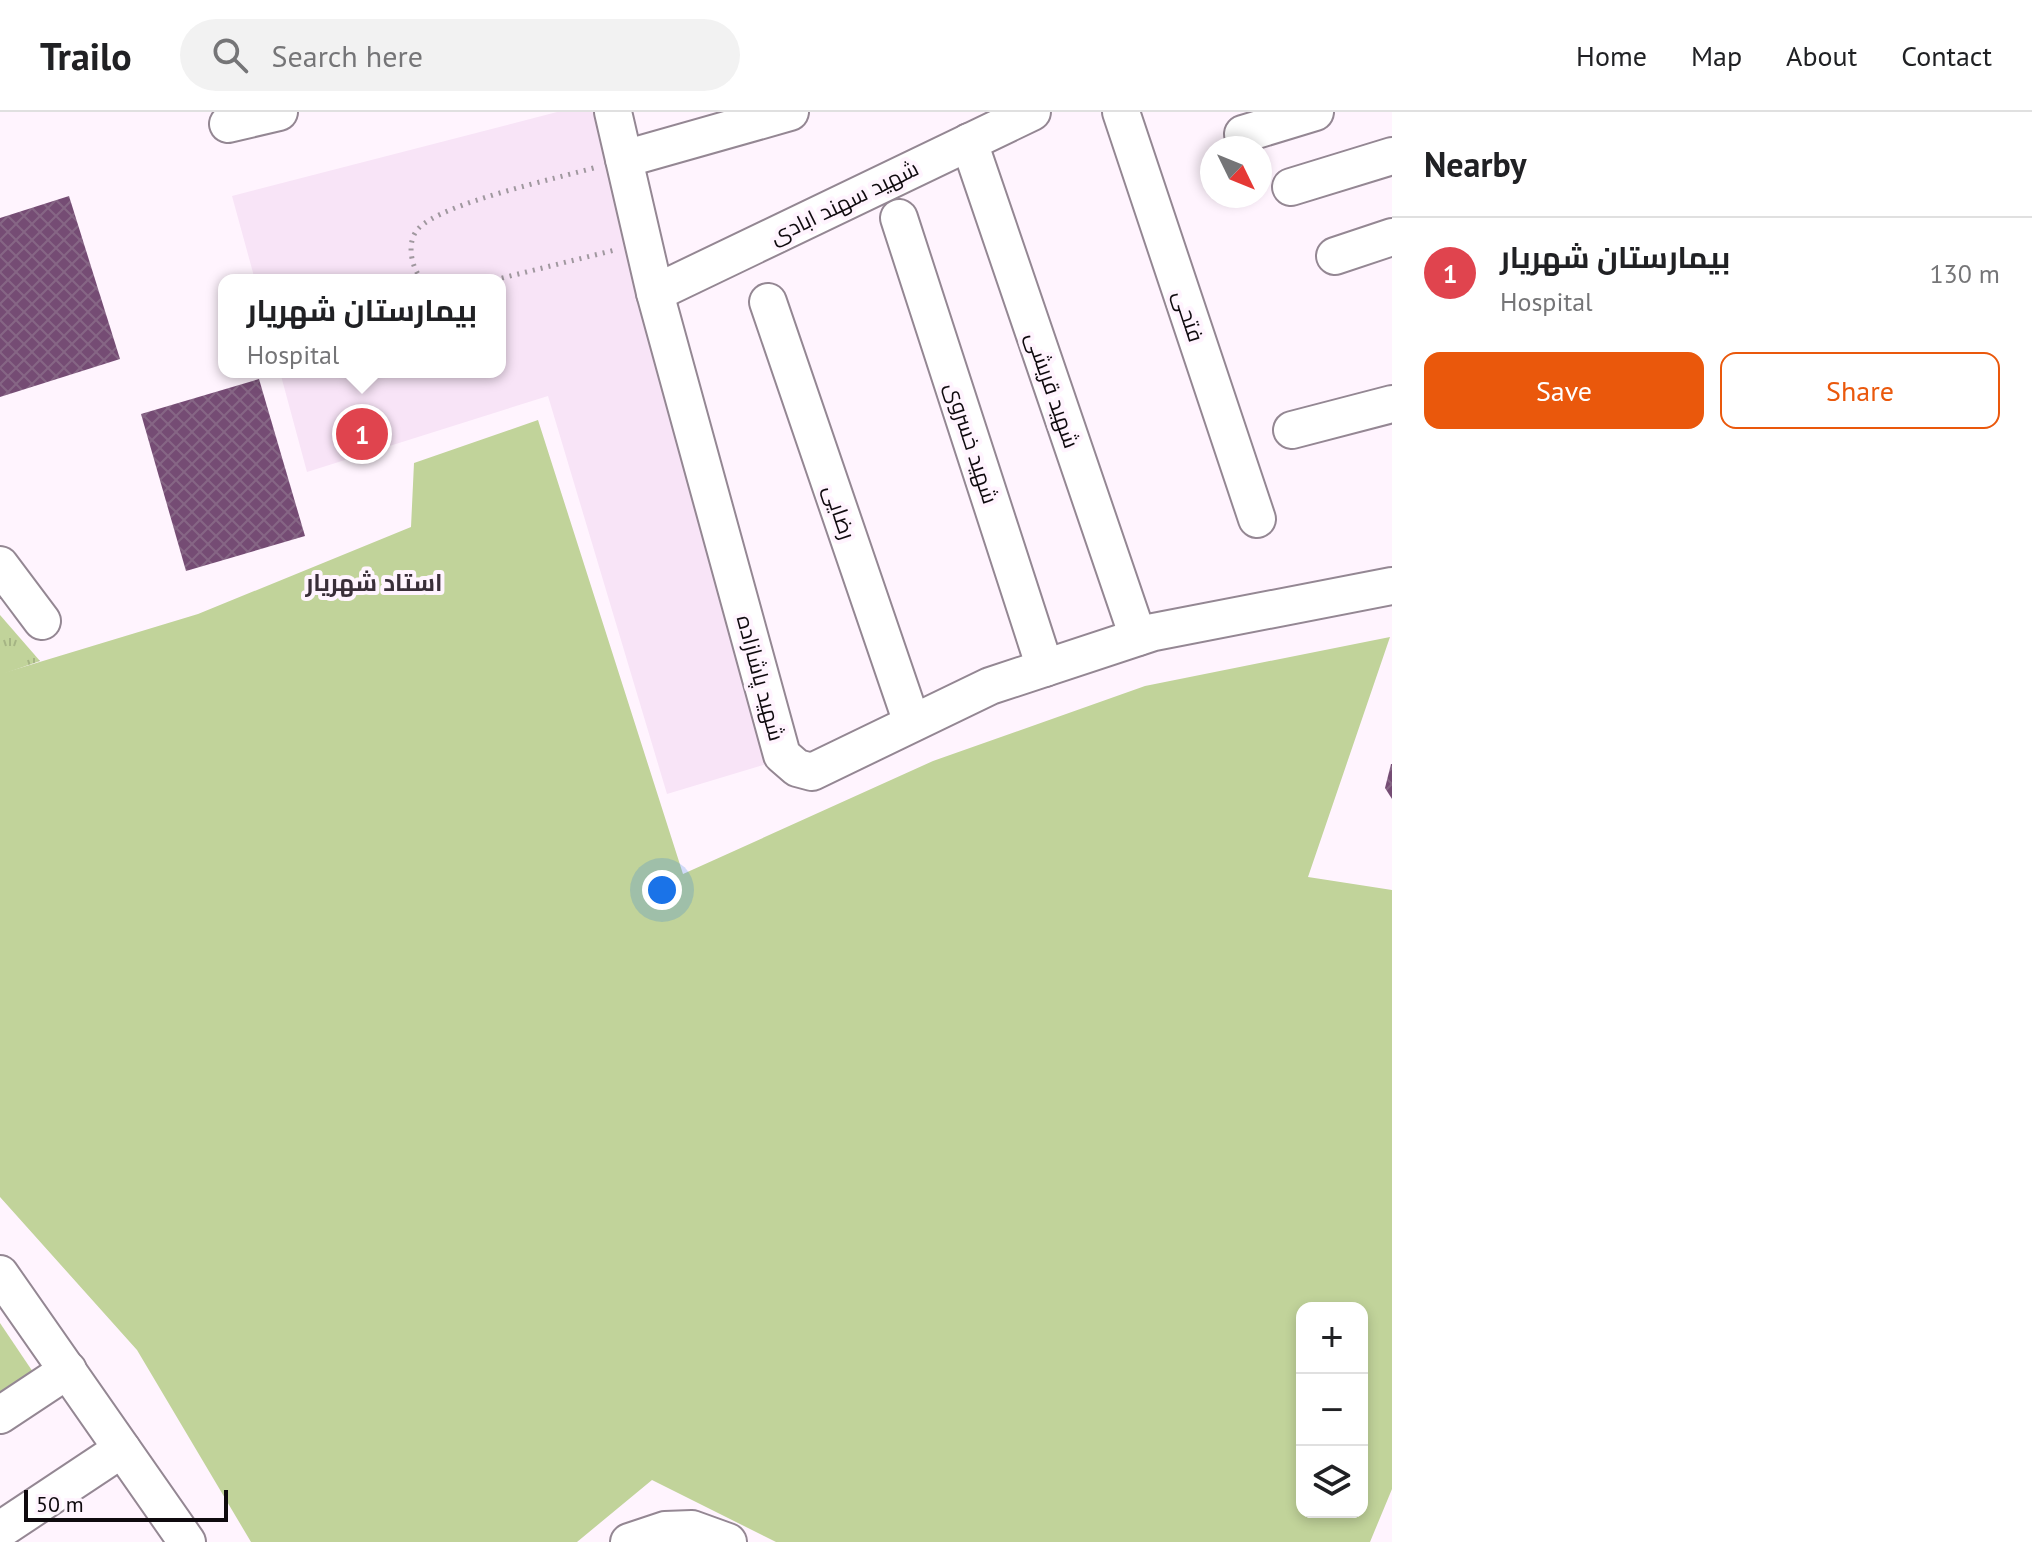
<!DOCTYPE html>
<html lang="en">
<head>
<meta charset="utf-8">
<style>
	body { margin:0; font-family:"PT Sans",Cairo,sans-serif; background:#f2f2f2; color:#202124 }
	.controls { position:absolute; right:24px; bottom:24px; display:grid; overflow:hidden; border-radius:16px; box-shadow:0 4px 12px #0003 }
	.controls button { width:72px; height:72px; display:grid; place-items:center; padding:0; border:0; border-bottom:2px solid #e0e0e0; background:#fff; color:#202124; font:40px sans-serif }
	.compass { position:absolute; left:1200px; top:24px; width:72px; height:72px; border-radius:50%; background:#fff; box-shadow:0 4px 12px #0003; rotate:133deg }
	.scale { position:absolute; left:24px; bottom:20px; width:204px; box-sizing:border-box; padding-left:8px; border:4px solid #0f0a0e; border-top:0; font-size:22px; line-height:28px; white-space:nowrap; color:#0f0a0e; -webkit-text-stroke:6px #fff4fe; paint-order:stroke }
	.you { position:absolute; left:662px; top:778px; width:28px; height:28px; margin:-20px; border:6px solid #fff; border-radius:50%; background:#1a73e8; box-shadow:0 0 0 12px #1a73e833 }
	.badge { display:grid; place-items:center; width:52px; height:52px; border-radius:50%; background:#ea580c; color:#fff; font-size:26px; font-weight:700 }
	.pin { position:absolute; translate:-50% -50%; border:4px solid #fff; box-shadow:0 2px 8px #0006 }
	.popup { position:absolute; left:218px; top:162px; width:288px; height:104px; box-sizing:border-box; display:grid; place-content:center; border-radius:16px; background:#fff; filter:drop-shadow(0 2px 6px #0005); font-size:26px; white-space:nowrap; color:#757577 }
	.popup b { font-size:30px; color:#202124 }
	.popup::after { content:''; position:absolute; left:50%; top:100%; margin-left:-16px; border:16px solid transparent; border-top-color:#fff }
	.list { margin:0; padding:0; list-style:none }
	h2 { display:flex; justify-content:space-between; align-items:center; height:104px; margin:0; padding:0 32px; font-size:34px }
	h2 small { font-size:26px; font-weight:400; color:#757577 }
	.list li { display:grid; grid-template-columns:52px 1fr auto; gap:24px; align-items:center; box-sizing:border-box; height:112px; padding:0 32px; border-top:2px solid #e0e0e0 }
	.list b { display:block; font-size:30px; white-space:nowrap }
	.list p { margin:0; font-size:26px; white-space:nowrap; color:#757577 }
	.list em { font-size:26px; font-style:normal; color:#757577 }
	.actions { display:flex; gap:16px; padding:24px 32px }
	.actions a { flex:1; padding:18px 0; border:2px solid #ea580c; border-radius:16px; text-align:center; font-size:28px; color:#ea580c }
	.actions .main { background:#ea580c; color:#fff }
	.icon { flex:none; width:44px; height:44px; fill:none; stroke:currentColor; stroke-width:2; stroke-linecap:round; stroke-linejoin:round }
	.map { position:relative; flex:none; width:1392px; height:1430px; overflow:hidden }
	header { display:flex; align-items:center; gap:48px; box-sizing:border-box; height:112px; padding:0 40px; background:#fff; border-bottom:2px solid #e0e0e0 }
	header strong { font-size:38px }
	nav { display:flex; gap:44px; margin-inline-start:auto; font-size:28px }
	.search { width:560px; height:72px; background:#f2f2f2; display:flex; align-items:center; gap:20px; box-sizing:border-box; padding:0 28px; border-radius:44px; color:#757577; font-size:30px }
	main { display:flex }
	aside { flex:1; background:#fff }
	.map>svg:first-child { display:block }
	.built { fill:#f8e4f7 }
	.green { fill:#c1d39a; fill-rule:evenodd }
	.park { fill:url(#park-tufts) }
	.building { fill:url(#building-cross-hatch) }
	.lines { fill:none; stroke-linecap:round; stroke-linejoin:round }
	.minor-casing { stroke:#948793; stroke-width:40 }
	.path { stroke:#a0989f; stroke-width:5; stroke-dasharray:2 6; stroke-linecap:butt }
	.minor { stroke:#fff; stroke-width:36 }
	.labels { text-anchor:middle; stroke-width:8; stroke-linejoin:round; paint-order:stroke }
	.street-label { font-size:22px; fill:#0f0a0e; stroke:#fff4fe }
	.neighbourhood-label { font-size:24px; font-weight:bold; fill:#392e38; stroke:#fff4fe }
</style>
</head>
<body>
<header>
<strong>Trailo</strong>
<div class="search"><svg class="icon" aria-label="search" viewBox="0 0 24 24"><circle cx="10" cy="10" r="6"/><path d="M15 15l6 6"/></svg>Search here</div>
<nav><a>Home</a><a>Map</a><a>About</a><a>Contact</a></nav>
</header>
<main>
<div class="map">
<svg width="1392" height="1430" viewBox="0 0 1392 1430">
	<defs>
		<pattern id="park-tufts" width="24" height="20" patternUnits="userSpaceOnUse" patternTransform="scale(2)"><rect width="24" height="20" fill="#c1d39a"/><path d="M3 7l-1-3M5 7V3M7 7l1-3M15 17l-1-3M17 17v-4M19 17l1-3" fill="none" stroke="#a5b484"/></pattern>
		<pattern id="building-cross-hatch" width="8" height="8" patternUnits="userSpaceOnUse" patternTransform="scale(2)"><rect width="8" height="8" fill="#754c74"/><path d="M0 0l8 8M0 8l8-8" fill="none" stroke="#866685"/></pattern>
	</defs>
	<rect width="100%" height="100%" fill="#fff4fe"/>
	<polygon class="built" points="557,0 601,0 773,650 667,682 548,284 307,360 280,260 500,260 500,168 255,168 232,84"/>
	<g class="green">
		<path d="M 538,308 L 683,762 L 933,649 L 1145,574 L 1390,525 L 1308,765 L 1392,778 L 1392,1377 L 1370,1430 L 776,1430 L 652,1368 L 577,1430 L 251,1430 L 137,1238 L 0,1085 L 0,562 L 198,502 L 411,415 L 414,351 ZM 1302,1196 L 1362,1196 L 1362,1400 L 1302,1400 Z"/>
		<polygon points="0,1211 37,1266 0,1290"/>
	</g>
	<polygon class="park" points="0,503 40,549 0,563"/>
	<g class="building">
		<polygon points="69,84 120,247 0,285 0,106"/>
		<polygon points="259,267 305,424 186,459 141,302"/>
		<polygon points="1391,652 1392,652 1392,687 1385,676"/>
	</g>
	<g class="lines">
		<defs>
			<g id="minor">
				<polyline points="613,0 655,181 782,643 797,656 812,660 990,574 1154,520 1392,474"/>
				<polyline points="1121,0 1257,407"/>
				<polyline points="228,12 279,0"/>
				<polyline points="1243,22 1315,0"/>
				<polyline points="969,30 1138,525"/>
				<polyline points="624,47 790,0"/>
				<polyline points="1291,75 1392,44"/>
				<polyline points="899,106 1045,556"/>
				<polyline points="1335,144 1392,125"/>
				<polyline points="655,181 1032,0"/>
				<polyline points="768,190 912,611"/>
				<polyline points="1292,318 1392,292"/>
				<polyline points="0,453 42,509"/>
				<polyline points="0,1162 187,1430"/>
				<polyline points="0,1303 68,1258"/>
				<polyline points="0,1418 122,1337"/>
				<polyline points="629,1430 665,1418 692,1417 728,1430"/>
			</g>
		</defs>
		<use href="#minor" class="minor-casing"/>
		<g class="path">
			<path d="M 422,168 C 411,155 406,130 418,117 C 441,91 559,66 597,55"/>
			<polyline points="494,168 615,138"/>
		</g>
		<use href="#minor" class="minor"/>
	</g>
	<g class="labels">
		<g class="street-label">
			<text transform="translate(844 90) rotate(-26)" y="8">شهید سهند ابادی</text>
			<text transform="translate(1189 204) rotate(72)" y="8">فتحی</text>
			<text transform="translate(1053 278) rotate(71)" y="8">شهید قریشی</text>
			<text transform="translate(972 331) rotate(72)" y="8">شهید خسروی</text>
			<text transform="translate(840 400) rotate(71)" y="8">رضایی</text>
			<text transform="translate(761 566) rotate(75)" y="8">شهید پاشازاده</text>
		</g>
		<g class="neighbourhood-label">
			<text x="374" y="479">استاد شهریار</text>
		</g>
	</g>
</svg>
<div class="controls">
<button>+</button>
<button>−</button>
<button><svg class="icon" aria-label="layers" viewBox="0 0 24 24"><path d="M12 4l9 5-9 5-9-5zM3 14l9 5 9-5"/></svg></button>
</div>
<svg class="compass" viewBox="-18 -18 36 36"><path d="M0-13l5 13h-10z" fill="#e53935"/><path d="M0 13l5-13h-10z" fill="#757577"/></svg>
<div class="scale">50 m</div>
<div class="you"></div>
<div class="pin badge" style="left:362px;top:322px;background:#e0444e">1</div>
<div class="popup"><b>بیمارستان شهریار</b>Hospital</div>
</div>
<aside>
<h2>Nearby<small></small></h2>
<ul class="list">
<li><span class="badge" style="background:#e0444e">1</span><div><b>بیمارستان شهریار</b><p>Hospital</p></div><em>130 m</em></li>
</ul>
<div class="actions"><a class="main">Save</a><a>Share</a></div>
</aside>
</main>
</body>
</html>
